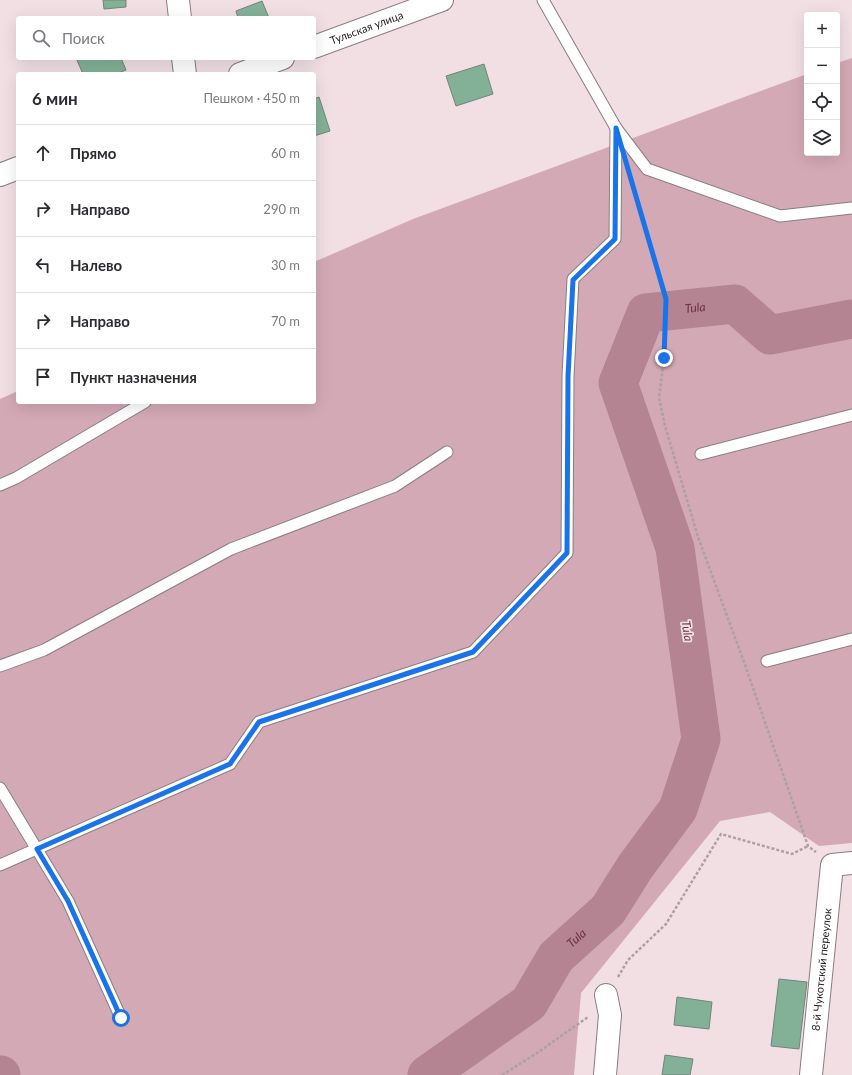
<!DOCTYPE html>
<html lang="ru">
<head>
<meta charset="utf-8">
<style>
	body { margin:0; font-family:Lato,sans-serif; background:#f7f7f7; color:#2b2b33 }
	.controls { position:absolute; right:12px; top:12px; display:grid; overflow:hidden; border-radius:4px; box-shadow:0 4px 16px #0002 }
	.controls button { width:36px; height:36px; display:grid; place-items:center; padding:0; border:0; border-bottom:1px solid #e1e1e2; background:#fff; color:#2b2b33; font:20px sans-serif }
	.stop { position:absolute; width:12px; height:12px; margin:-9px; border:3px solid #1a73e8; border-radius:50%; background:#fff }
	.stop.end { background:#1a73e8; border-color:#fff; box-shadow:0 1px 4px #0008 }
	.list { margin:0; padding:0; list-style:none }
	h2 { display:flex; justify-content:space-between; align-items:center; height:52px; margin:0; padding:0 16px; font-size:17px }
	h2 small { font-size:13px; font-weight:400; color:#7c7c81 }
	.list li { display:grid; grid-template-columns:26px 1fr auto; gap:12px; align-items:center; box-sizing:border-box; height:56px; padding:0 16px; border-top:1px solid #e1e1e2 }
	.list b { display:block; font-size:15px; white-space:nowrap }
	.list em { font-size:13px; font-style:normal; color:#7c7c81 }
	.icon { flex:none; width:22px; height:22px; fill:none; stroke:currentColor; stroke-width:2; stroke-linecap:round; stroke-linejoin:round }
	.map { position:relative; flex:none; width:852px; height:1075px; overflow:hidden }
	.search { position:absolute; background:#fff; box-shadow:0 4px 16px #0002; left:16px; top:16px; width:300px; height:44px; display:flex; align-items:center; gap:10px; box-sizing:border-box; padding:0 14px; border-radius:4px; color:#7c7c81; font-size:15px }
	.panel { position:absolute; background:#fff; box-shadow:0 4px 16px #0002; left:16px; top:72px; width:300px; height:332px; border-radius:4px }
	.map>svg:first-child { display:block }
	.green { fill:#d3a9b5 }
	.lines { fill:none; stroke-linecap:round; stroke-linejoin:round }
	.river { stroke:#b48492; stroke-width:39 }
	.building { fill:#83b198; stroke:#74837b }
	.lane-casing { stroke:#8c7c80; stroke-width:13 }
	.street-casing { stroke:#8c7c80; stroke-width:24 }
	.path { stroke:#ad9fa3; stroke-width:2.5; stroke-dasharray:3 2; stroke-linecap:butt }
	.lane { stroke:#fff; stroke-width:11 }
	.street { stroke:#fff; stroke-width:22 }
	.route { stroke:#1a73e8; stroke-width:5 }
	.labels { text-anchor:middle; stroke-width:3.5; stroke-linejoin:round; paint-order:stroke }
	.street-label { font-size:11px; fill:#231c1e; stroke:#f1dfe4 }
	.water-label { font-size:12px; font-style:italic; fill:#6d3045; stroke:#f1dfe4 }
</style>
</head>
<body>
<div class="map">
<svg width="852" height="1075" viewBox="0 0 852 1075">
	<rect width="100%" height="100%" fill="#f1dfe4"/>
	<polygon class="green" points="852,58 852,843 819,846 770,812 720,821 581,993 574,1075 0,1075 0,399 18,391 18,402 314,402 314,262 413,219 807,74 807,153 837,153 837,63"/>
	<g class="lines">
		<g class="river">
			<polyline points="0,1075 1,1075"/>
			<path id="s1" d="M 427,1075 L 529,1003 L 556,957 L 608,910 L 635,867 L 678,809 L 701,739 L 675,548 L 618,383 L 646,313 L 735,304 L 770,335 L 852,319"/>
		</g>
	</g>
	<g class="building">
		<polygon points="103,0 126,0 126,7 104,9"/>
		<polygon points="262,1 269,18 238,18 236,11"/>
		<polygon points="76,58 121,58 126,70 116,74 83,74"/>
		<polygon points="484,64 493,94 456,106 446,76"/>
		<polygon points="319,97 330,131 314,136 314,99"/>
		<polygon points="779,979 807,982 799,1049 771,1046"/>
		<polygon points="677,997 712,1002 709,1029 674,1025"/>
		<polygon points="665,1055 693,1059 690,1075 662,1075"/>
	</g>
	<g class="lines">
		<defs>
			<g id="lane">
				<polyline points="616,128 647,169 780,216 852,208"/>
				<polyline points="701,454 852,415"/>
				<polyline points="0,485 16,478 145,402"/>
				<polyline points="767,661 852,639"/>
				<polyline points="0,666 44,650 231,549 395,486 447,452"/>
				<polyline points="0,788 68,901 121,1018"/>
				<polyline points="0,865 230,764 259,722 473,652 567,553 568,376 573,279 615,239 616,128 543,0"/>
			</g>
			<g id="street">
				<polyline points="178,0 180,18"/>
				<path id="s2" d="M 314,47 L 442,0"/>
				<polyline points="183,58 185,74"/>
				<polyline points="240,74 283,58"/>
				<polyline points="0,175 18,168"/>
				<polyline points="605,1075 610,1015 606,995"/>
				<path id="s3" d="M 811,1075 L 832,865 L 852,863"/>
			</g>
		</defs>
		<use href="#lane" class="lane-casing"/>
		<use href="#street" class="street-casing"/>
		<g class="path">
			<polyline points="633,188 665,299 664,358 659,398 665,426 698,537 744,662 808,846 816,852"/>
			<polyline points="618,977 628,960 666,924 721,834 792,854 808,846"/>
			<polyline points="502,1075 537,1053 588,1017"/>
		</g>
		<use href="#lane" class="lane"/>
		<use href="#street" class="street"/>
	</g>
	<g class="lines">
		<polyline class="route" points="121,1018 68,901 37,849 230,764 259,722 473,652 567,553 568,376 573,280 615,239 616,128 666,299 664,358"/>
	</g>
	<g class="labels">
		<g class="street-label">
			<text dy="4" stroke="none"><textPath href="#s2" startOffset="56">Тульская улица</textPath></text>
			<text dy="4" stroke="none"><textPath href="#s3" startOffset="106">8-й Чукотский переулок</textPath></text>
		</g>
		<g class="water-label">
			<text dy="4" stroke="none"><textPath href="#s1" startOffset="937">Tula</textPath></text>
			<text transform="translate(687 631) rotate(82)" y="4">Tula</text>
			<text dy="4" stroke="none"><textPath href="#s1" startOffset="206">Tula</textPath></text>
		</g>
	</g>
</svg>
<div class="controls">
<button>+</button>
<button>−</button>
<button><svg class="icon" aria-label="locate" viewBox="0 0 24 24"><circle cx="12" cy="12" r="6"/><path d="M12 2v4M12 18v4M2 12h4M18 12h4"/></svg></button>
<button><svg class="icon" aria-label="layers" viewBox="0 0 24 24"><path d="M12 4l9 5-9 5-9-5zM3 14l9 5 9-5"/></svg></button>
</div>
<div class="stop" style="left:121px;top:1018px"></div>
<div class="stop end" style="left:664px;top:358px"></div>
<div class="search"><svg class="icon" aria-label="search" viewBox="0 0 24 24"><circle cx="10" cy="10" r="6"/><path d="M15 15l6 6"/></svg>Поиск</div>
<section class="panel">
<h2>6 мин<small>Пешком · 450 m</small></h2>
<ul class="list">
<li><svg class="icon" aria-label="ahead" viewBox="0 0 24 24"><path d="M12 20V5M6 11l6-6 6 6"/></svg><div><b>Прямо</b></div><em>60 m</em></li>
<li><svg class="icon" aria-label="right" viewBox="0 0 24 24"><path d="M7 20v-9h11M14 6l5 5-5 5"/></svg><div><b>Направо</b></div><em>290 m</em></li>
<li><svg class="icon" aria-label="left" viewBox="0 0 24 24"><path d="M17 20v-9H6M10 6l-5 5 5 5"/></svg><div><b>Налево</b></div><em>30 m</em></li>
<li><svg class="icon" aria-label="right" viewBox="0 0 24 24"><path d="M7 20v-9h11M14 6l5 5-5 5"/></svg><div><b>Направо</b></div><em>70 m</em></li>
<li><svg class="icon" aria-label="arrive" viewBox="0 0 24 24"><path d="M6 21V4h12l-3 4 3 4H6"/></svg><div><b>Пункт назначения</b></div></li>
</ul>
</section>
</div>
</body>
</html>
